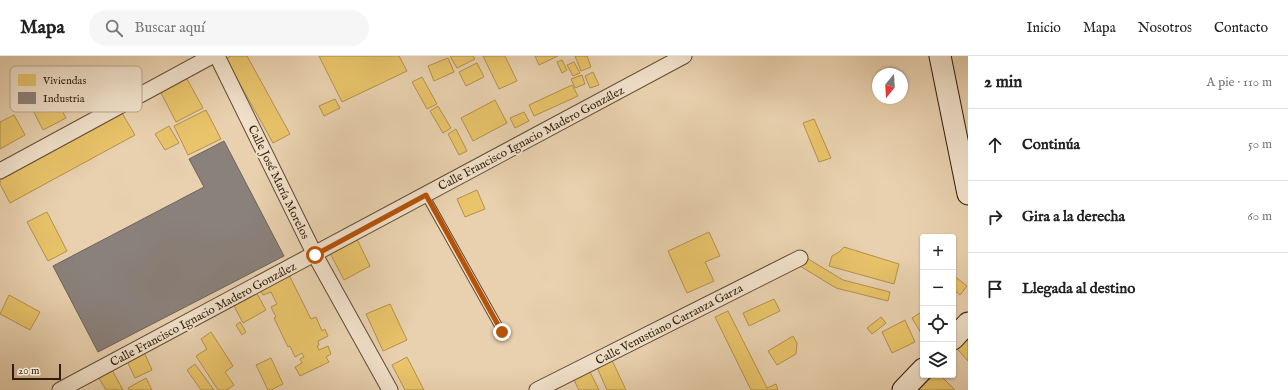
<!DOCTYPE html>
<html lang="es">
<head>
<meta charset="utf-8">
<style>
	body { margin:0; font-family:"IM FELL English",serif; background:#f6f6f6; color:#222 }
	.controls { position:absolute; right:12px; bottom:12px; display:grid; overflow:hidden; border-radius:4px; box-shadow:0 1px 3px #0004 }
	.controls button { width:36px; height:36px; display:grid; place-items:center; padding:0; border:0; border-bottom:1px solid #e0e0e0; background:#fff; color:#222; font:20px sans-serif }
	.compass { position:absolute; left:872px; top:12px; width:36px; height:36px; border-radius:50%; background:#fff; box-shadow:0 1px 3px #0004; rotate:198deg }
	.scale { position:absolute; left:12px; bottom:10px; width:49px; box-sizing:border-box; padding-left:4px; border:2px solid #311d08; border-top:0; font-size:11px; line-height:14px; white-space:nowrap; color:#311d08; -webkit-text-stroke:3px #f1e1cb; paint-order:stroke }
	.stop { position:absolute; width:12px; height:12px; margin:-9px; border:3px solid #b45309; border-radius:50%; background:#fff }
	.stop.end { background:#b45309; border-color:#fff; box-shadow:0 1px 4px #0008 }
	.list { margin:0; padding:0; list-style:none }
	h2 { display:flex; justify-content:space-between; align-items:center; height:52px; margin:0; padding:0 16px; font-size:17px }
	h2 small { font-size:13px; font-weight:400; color:#767676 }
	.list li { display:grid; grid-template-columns:26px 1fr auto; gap:12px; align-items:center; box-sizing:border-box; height:72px; padding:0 16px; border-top:1px solid #e0e0e0 }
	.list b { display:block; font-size:15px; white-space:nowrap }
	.list em { font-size:13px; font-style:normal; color:#767676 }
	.icon { flex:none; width:22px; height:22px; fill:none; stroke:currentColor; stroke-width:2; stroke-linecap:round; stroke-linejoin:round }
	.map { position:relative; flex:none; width:968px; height:334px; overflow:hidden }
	header { display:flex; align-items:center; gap:24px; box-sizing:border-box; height:56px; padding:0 20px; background:#fff; border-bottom:1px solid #e0e0e0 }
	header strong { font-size:19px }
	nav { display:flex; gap:22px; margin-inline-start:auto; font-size:14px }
	.search { width:280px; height:36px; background:#f6f6f6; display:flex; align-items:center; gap:10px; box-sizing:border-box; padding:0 14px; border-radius:22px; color:#767676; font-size:15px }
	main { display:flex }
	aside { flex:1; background:#fff }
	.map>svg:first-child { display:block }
	.homes { fill:#e9c46a; stroke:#b2924d }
	.industry { fill:#8a817c; stroke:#6f6359 }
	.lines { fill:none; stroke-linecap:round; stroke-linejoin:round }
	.lane-casing { stroke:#5f4a32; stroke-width:9 }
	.street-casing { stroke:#5f4a32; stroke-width:17 }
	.secondary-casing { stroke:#311d08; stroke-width:23 }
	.lane { stroke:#f1e1cb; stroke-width:7 }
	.street { stroke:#f1e1cb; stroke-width:15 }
	.secondary { stroke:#f1e1cb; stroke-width:21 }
	.route { stroke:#b45309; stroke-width:5 }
	.labels { text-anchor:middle; stroke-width:4; stroke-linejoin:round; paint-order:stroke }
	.street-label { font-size:12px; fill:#311d08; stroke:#f1e1cb }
	.key { fill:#f1e1cb; stroke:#b7a690; stroke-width:1 }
	.key-label { font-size:11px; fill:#311d08 }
</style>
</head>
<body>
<header>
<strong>Mapa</strong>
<div class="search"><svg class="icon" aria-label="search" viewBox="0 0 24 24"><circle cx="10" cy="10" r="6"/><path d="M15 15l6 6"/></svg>Buscar aquí</div>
<nav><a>Inicio</a><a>Mapa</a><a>Nosotros</a><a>Contacto</a></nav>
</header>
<main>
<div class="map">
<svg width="968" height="334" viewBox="0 0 968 334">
	<rect width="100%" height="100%" fill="#e9d1af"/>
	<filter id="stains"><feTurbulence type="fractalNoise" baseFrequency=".005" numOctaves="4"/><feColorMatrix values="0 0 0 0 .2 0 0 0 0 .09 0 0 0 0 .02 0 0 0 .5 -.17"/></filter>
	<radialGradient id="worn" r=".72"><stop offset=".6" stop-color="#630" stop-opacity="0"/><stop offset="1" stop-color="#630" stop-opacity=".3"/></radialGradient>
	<g class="homes">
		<polygon points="231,0 247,0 290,78 273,87 226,3"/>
		<polygon points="319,0 399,0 407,15 342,46"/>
		<polygon points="450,0 473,0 475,3 457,12"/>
		<polygon points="483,0 505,0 517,25 499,33"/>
		<polygon points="535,0 558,0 539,9"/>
		<polygon points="575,0 587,0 591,11 581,15"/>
		<polygon points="448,2 454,16 434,25 428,10"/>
		<polygon points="562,4 567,14 562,17 557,6"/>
		<polygon points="574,6 580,17 573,20 567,9"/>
		<polygon points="477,7 484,21 466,30 459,16"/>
		<polygon points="593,16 599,29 590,32 585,20"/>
		<polygon points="582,19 585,28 575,32 571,23"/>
		<polygon points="186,21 203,52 176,66 160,35"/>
		<polygon points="422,21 437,48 427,53 412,26"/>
		<polygon points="29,22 46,54 58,47 66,62 43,74 19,27"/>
		<polygon points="572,29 578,40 534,60 529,49"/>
		<polygon points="335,43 340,52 324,60 319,50"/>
		<polygon points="495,44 507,67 473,85 461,62"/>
		<polygon points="438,50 451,72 443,77 430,55"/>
		<polygon points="206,54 221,83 188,99 174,70"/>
		<polygon points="524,56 529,65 515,72 510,62"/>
		<polygon points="122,57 135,79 10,147 0,128 0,124"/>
		<polygon points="14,59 25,79 0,93 0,66"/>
		<polygon points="814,63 831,102 819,106 803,67"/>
		<polygon points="169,70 179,87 165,94 155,78"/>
		<polygon points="456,73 467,95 459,99 448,78"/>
		<polygon points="477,134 485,153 465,161 457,143"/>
		<polygon points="47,156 67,195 48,205 27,166"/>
		<polygon points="709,176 720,200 705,206 714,225 687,237 668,195"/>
		<polygon points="356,181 370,210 344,224 329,195"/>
		<polygon points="844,191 899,208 894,228 829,210 832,200 839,196"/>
		<polygon points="805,201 843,224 890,236 888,245 836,232 800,210"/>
		<polygon points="289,219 311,263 316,261 322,275 325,273 328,280 318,285 319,289 317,290 319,294 328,290 331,298 326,301 329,306 300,320 295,311 302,307 300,303 304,301 302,297 295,301 290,290 288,291 274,262 276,261 271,251 277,248 271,236 263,239 260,233"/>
		<polygon points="953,219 967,230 960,239 953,233"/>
		<polygon points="255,234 266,254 243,267 232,246"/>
		<polygon points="9,239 40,256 30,274 0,258"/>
		<polygon points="774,243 780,255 749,270 743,257"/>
		<polygon points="390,248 407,284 383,295 366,258"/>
		<polygon points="728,255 767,332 776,328 778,334 751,334 715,261"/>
		<polygon points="923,255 923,276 921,277 912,262"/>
		<polygon points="881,261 886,267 872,278 867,272"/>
		<polygon points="905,264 915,286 892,297 882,276"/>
		<polygon points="240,266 246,276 242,279 236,269"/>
		<polygon points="211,276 233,310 225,316 234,329 226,334 218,334 196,300 207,293 201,283"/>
		<polygon points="964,278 968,282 968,305 953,288"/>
		<polygon points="793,280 797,287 796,298 777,309 768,295"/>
		<polygon points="143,294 152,314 135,322 126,303"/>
		<polygon points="610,300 626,334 607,334 595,307"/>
		<polygon points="407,301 424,334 405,334 392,309"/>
		<polygon points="271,302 283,328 271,334 268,334 256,309"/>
		<polygon points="195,308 214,334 201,334 187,314"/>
		<polygon points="111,312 123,334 106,334 97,319"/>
		<polygon points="589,314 599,334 579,334 573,322"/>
		<polygon points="934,319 940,319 955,334 919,334"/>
		<polygon points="146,322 152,334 129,334 128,332"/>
	</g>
	<polygon class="industry" points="224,85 284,200 98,296 53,210 204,131 189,103"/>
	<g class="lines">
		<defs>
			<polyline id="lane" points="425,139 502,276"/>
			<g id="street">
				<polyline points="217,0 315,199 390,334"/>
				<polyline points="0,115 212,0"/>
				<polyline points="60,334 684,0"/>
				<polyline points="537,334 800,202"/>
			</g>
			<g id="secondary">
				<polyline points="940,0 968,138"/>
				<polyline points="953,283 968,267"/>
				<polyline points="903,334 923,313"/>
			</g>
		</defs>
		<use href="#lane" class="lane-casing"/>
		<use href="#street" class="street-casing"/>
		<use href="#secondary" class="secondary-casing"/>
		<use href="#lane" class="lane"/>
		<use href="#street" class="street"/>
		<use href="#secondary" class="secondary"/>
	</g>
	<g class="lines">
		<polyline class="route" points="315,199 426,139 502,276"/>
	</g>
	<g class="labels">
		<g class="street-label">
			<text transform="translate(531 82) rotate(-28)" y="4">Calle Francisco Ignacio Madero González</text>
			<text transform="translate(279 126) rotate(64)" y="4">Calle José María Morelos</text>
			<text transform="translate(203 258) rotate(-28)" y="4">Calle Francisco Ignacio Madero González</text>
			<text transform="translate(669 268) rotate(-27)" y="4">Calle Venustiano Carranza Garza</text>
		</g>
	</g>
	<rect x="10" y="10" width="132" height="46" rx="6" class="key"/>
	<rect x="18" y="18" width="18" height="12" fill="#e9c46a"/>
	<rect x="18" y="36" width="18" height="12" fill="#8a817c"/>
	<g class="key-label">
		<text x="43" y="28">Viviendas</text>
		<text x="43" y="46">Industria</text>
	</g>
	<rect width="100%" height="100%" filter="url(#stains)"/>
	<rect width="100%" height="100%" fill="url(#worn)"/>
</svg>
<div class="controls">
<button>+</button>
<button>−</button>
<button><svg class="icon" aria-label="locate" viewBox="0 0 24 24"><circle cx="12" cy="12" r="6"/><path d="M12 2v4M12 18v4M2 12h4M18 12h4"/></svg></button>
<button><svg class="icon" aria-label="layers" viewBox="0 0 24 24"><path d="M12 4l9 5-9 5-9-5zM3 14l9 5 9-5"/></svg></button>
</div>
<svg class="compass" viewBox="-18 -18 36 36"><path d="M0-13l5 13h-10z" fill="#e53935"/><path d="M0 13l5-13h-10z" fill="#767676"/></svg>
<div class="scale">20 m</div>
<div class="stop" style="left:315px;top:199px"></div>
<div class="stop end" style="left:502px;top:276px"></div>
</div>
<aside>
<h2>2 min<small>A pie · 110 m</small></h2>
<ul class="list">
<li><svg class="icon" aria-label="ahead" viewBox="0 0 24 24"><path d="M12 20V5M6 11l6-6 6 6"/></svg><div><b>Continúa</b></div><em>50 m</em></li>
<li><svg class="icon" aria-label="right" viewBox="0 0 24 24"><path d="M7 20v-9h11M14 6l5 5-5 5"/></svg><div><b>Gira a la derecha</b></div><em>60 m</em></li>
<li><svg class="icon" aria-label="arrive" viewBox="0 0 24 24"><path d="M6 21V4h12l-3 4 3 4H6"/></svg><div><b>Llegada al destino</b></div></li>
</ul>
</aside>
</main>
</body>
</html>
